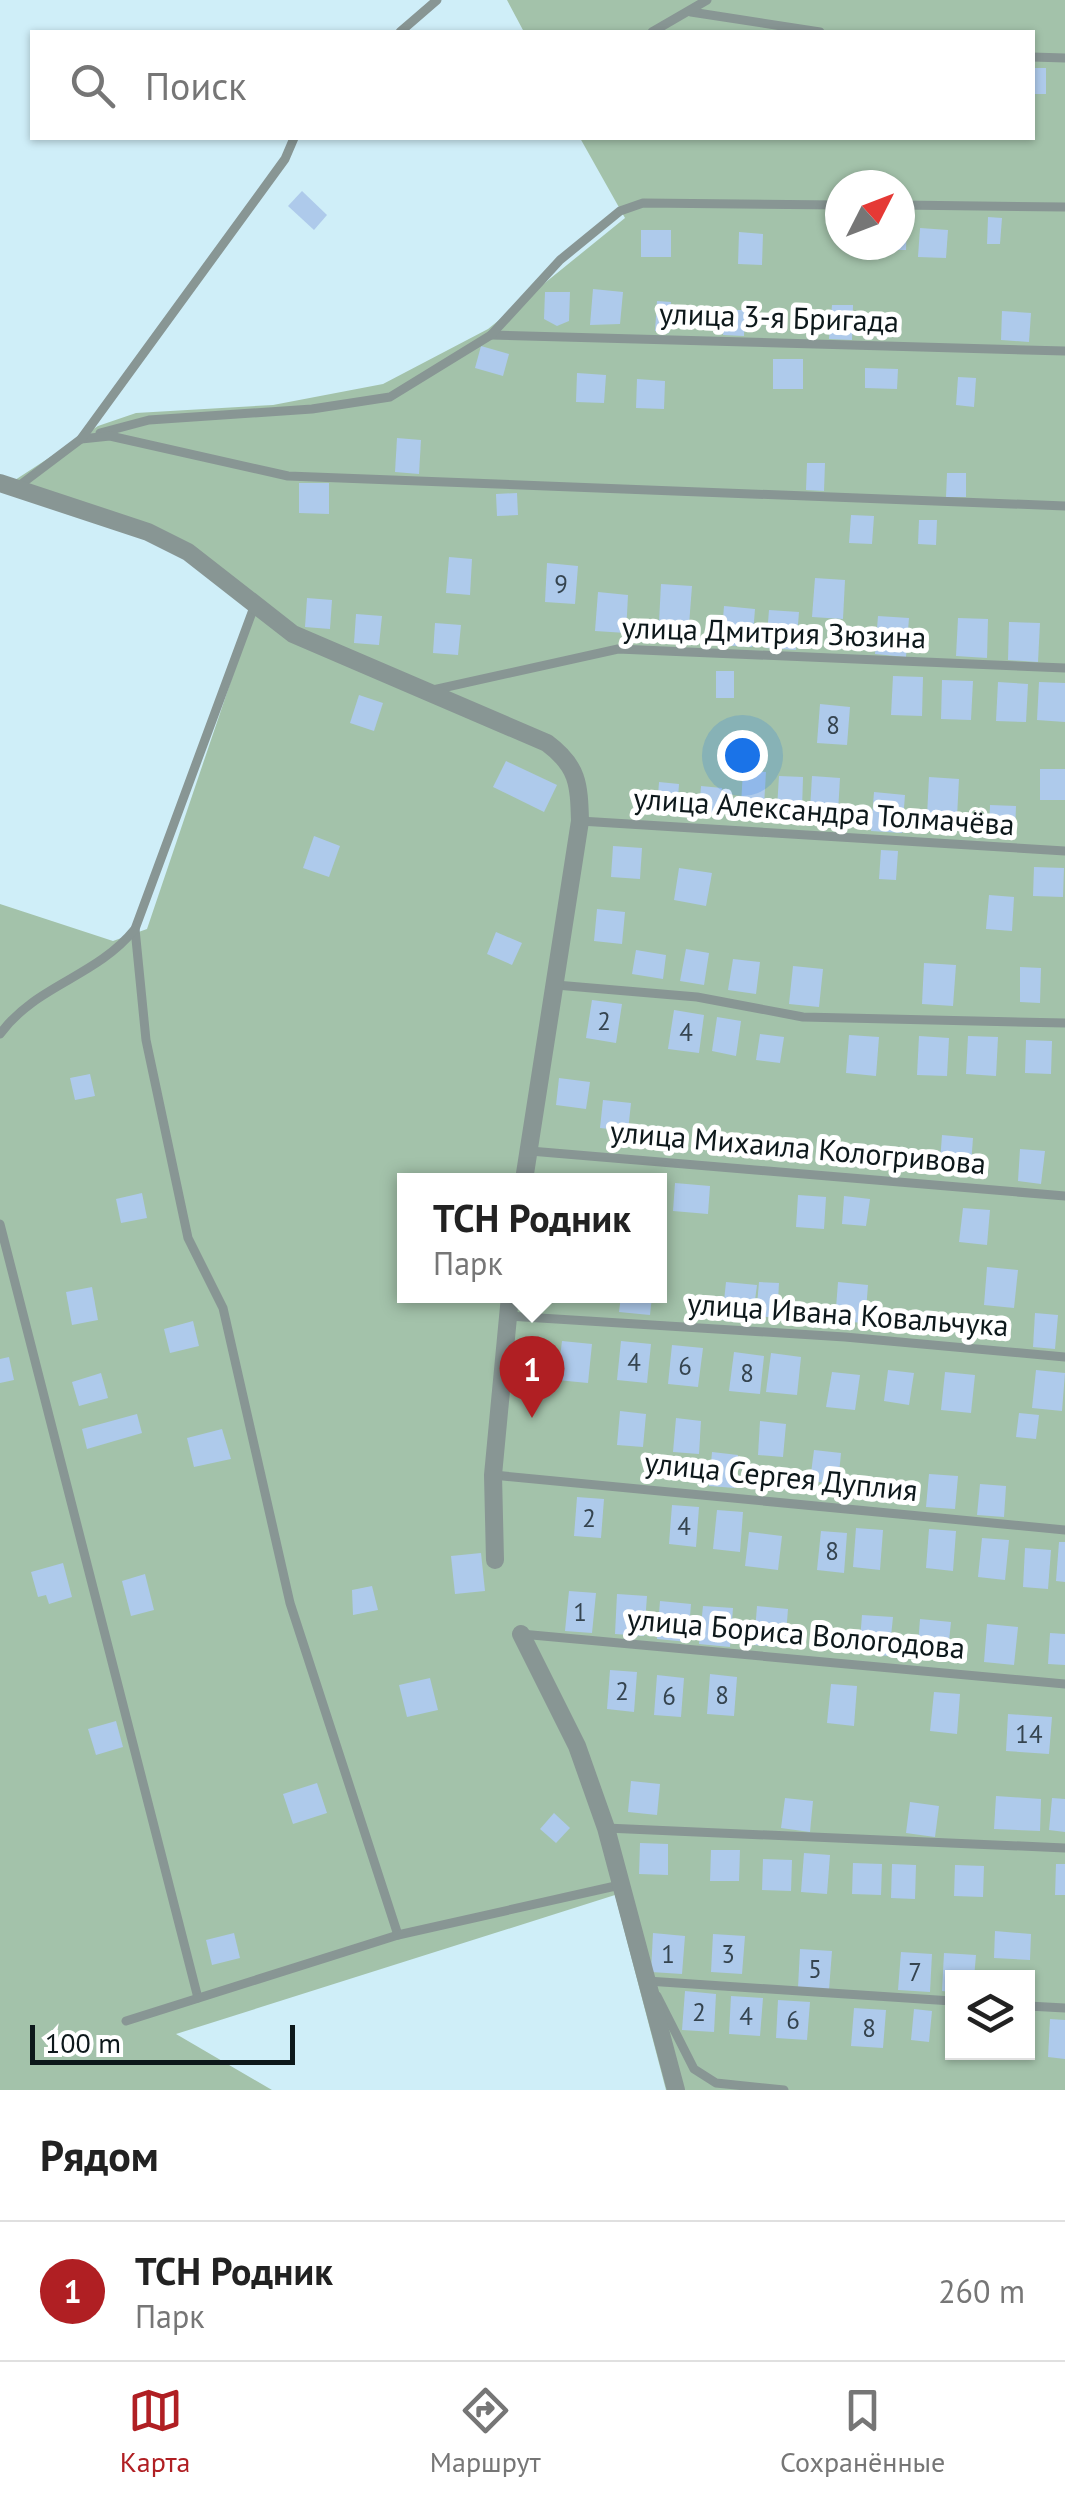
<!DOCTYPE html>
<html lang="ru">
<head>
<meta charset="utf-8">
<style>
	body { margin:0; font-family:"PT Sans",sans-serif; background:#f2f2f2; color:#222 }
	.controls { position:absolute; right:30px; bottom:30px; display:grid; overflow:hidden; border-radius:0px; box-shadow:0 2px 8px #0004 }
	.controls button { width:90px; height:90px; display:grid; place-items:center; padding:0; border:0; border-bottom:2px solid #e0e0e0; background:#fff; color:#222; font:50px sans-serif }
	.compass { position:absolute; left:825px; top:170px; width:90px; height:90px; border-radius:50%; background:#fff; box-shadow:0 2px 8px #0004; rotate:48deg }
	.scale { position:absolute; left:30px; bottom:25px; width:265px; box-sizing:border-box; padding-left:10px; border:5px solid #0d181b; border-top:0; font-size:28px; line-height:35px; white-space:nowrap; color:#0d181b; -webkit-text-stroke:8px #fff; paint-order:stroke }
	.you { position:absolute; left:742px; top:755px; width:35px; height:35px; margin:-25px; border:8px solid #fff; border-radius:50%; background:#1a73e8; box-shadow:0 0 0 15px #1a73e833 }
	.badge { display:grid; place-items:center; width:65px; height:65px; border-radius:50%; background:#b01f23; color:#fff; font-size:32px; font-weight:700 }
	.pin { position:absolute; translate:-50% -82px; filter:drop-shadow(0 2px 5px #0008) }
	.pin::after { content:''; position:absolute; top:52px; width:35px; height:30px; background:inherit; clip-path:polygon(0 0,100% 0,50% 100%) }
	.popup { position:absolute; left:397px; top:1173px; width:270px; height:130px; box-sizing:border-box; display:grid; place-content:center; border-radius:0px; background:#fff; filter:drop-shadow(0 2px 8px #0005); font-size:32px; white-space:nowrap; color:#767676 }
	.popup b { font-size:38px; color:#222 }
	.popup::after { content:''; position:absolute; left:50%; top:100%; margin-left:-20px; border:20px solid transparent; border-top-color:#fff }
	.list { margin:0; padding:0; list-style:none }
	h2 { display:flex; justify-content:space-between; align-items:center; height:130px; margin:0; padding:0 40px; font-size:42px }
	h2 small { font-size:32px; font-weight:400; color:#767676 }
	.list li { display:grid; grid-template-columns:65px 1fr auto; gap:30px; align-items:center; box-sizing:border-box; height:140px; padding:0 40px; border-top:2px solid #e0e0e0 }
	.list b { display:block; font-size:38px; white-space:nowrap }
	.list p { margin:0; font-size:32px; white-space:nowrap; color:#767676 }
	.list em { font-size:32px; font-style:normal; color:#767676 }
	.icon { flex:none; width:55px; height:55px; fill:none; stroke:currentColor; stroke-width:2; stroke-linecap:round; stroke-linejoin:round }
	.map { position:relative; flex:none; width:1065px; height:2090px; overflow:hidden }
	.search { position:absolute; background:#fff; box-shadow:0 2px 8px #0004; left:30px; right:30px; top:30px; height:110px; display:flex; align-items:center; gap:25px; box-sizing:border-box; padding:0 35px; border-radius:0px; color:#767676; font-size:38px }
	.sheet { height:270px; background:#fff }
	nav { display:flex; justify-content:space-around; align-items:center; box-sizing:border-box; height:140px; border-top:2px solid #e0e0e0; background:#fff; font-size:28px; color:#767676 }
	nav a { display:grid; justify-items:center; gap:5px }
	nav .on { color:#b01f23 }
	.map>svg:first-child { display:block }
	.green { fill:#a3c2aa; fill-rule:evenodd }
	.building { fill:#aecaeb }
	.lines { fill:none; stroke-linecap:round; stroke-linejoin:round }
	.service { stroke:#889694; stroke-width:9 }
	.minor { stroke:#889694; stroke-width:18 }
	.labels { text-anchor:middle; stroke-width:10; stroke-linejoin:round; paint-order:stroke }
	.number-label { font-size:25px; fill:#35444f }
	.street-label { font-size:30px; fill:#0d181b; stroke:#fff }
</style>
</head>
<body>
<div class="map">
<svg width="1065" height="2090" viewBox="0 0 1065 2090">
	<rect width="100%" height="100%" fill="#cfeef8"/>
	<path class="green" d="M 507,0 L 1065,0 L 1065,2090 L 666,2090 L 615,1895 L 176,2034 L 272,2090 L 0,2090 L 0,904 L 113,941 L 147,929 L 258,601 L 163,532 L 15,480 L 98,426 L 136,413 L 273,405 L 383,384 L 488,329 L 625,218 L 580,138 L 1032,138 L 1032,32 L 524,32 ZM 840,185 L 900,185 L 900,245 L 840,245 ZM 404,1180 L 660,1180 L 660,1296 L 404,1296 ZM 952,1978 L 1028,1978 L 1028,2052 L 952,2052 Z"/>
	<g class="building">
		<rect x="1032" y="68" width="14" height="26"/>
		<polygon points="302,191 327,215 314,230 288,206"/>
		<polygon points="988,217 1002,218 1000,244 987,244"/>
		<polygon points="900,219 907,219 906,250 884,250 884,245 900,245"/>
		<polygon points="920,228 948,230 946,258 918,257"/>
		<rect x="641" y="230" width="30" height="27"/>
		<polygon points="739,232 763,234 762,265 738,264"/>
		<polygon points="593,289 623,292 620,324 590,325"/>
		<polygon points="545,292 570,292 569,321 557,326 544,319"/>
		<polygon points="657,301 671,302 669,333 655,331"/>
		<polygon points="832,305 853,305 852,340 829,339"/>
		<polygon points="724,310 745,310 744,336 723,335"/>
		<polygon points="1002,311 1031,313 1029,342 1001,340"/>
		<polygon points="481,346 509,354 503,376 475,368"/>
		<rect x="773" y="359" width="30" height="30"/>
		<polygon points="865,368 898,369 897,389 865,388"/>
		<polygon points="577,373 606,375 604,403 576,402"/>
		<polygon points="958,377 976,378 974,407 956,405"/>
		<polygon points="637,379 665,381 664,409 636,408"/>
		<polygon points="397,438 421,440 419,474 395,472"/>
		<polygon points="807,463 825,463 824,491 806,490"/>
		<polygon points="947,473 966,473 966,497 946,497"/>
		<polygon points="299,483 329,483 329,514 299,513"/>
		<polygon points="517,493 518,515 497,516 496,494"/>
		<polygon points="851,515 874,516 872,544 849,543"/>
		<polygon points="919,520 937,520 936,545 918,544"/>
		<polygon points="449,557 472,559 470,595 446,593"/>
		<polygon points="547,563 578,566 575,604 545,602"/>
		<polygon points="815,578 845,580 843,619 812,617"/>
		<polygon points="661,584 692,586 689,625 659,622"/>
		<polygon points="598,592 628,595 626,633 595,631"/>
		<polygon points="307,598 332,600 330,629 305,627"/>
		<polygon points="724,606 755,609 752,647 721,645"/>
		<polygon points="769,610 799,612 796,650 766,648"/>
		<polygon points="356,614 382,616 379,645 354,643"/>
		<polygon points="878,616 909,618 906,657 875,654"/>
		<polygon points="958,618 988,619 987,658 956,656"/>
		<polygon points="1009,622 1040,623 1038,662 1008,660"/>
		<polygon points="435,623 461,625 458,655 433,653"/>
		<rect x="716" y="671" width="18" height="27"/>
		<polygon points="893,676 923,677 922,716 891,715"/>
		<polygon points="942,680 973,681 971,720 941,719"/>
		<polygon points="998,682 1028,684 1026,722 996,721"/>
		<polygon points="1039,682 1065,683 1065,722 1037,720"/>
		<polygon points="359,695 383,703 374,731 350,723"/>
		<polygon points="820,704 850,707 847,745 817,743"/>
		<polygon points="506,761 557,785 544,812 493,787"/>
		<rect x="1040" y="769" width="25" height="31"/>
		<polygon points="743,771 766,772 764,806 741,804"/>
		<polygon points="779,776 803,777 802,809 777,808"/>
		<polygon points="812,776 840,778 838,812 810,810"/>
		<polygon points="929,777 959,779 957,817 927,816"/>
		<polygon points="659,782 679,784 677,812 657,810"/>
		<polygon points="701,786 722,788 720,815 699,813"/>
		<polygon points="874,792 905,795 902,833 871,831"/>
		<polygon points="990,805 1016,806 1015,833 989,832"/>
		<polygon points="314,836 340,846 329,877 303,868"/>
		<polygon points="613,846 642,848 640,879 611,877"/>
		<polygon points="881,850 898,851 896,880 879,879"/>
		<polygon points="1034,867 1064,868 1063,897 1033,896"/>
		<polygon points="679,868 712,873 706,906 674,900"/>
		<polygon points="989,895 1014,897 1012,931 986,929"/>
		<polygon points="597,909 625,912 622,944 594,941"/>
		<polygon points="496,932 522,943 512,965 487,954"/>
		<polygon points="686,949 709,953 704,985 680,981"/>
		<polygon points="636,950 666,955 663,979 632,974"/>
		<polygon points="733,959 760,962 756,994 728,990"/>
		<polygon points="924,963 956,965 953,1006 922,1004"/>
		<polygon points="793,966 823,969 819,1007 789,1004"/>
		<polygon points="1020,967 1041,968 1040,1003 1020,1002"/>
		<polygon points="592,1000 622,1004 616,1043 586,1038"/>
		<polygon points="674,1010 704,1015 699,1053 668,1049"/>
		<polygon points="717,1017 741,1021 736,1056 712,1051"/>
		<polygon points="760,1034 784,1037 780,1063 756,1060"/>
		<polygon points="849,1035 879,1037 876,1076 846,1073"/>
		<polygon points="919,1036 949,1038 947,1076 917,1075"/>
		<polygon points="968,1036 998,1037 996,1076 966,1074"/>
		<polygon points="1026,1040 1052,1041 1051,1074 1025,1073"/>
		<polygon points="90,1074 95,1096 75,1100 70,1078"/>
		<polygon points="559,1078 590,1082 586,1109 556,1105"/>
		<polygon points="603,1100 631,1103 628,1131 600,1128"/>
		<polygon points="942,1135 973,1138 971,1165 940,1162"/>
		<polygon points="1020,1149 1045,1151 1041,1184 1018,1181"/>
		<polygon points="675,1183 710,1186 708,1214 673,1211"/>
		<polygon points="142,1193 147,1218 121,1223 116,1199"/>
		<polygon points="798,1195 826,1197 824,1229 796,1227"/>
		<polygon points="844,1196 870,1199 866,1226 842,1224"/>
		<polygon points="963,1208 990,1210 987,1245 959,1242"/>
		<polygon points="987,1267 1018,1270 1014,1308 984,1305"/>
		<polygon points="726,1282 757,1285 752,1323 722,1320"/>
		<polygon points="759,1282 779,1283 777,1318 756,1316"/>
		<polygon points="838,1282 868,1285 865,1323 835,1321"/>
		<polygon points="92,1287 98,1320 72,1325 66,1292"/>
		<polygon points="621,1296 652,1296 650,1315 619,1312"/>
		<polygon points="1035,1313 1058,1315 1055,1349 1033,1347"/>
		<polygon points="193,1321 199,1346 170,1353 164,1329"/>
		<polygon points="562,1341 592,1344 588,1383 557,1380"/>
		<polygon points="621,1341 651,1344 647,1383 617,1380"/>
		<polygon points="672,1345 703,1348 698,1387 668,1384"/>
		<polygon points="734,1352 764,1356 760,1394 729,1391"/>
		<polygon points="771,1353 801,1357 797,1395 766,1392"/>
		<polygon points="9,1357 14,1380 0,1383 0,1359"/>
		<polygon points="888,1370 914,1373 909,1405 884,1401"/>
		<polygon points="1036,1370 1065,1373 1062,1411 1032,1408"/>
		<polygon points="832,1372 860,1375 855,1410 826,1407"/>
		<polygon points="945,1372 975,1375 971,1413 941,1410"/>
		<polygon points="101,1373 108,1398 79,1406 72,1382"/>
		<polygon points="620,1411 646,1414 643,1447 617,1445"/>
		<polygon points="1019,1413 1039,1415 1036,1439 1016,1437"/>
		<polygon points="137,1414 142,1433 87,1449 82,1429"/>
		<polygon points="676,1418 701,1421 699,1454 673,1452"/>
		<polygon points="760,1421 786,1424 783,1457 758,1455"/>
		<polygon points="222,1429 231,1459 194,1467 187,1438"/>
		<polygon points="814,1450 841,1453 838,1484 810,1481"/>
		<polygon points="712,1452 738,1455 735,1488 709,1486"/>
		<polygon points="929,1474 958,1476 955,1509 926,1507"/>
		<polygon points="980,1484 1006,1486 1004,1517 977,1515"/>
		<polygon points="577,1497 604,1499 601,1538 574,1536"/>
		<polygon points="672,1505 699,1507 696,1547 669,1544"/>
		<polygon points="717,1510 743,1512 740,1552 713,1549"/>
		<polygon points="856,1528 883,1530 880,1570 853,1567"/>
		<polygon points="929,1529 956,1531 953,1571 926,1568"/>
		<polygon points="821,1531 847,1533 844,1573 817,1570"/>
		<polygon points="749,1532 782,1536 778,1570 745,1566"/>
		<polygon points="982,1538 1009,1540 1005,1580 978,1577"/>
		<polygon points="1059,1542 1065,1542 1065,1582 1056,1581"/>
		<polygon points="1025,1548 1051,1550 1048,1589 1023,1587"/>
		<polygon points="481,1553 485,1591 455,1594 451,1556"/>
		<polygon points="63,1563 72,1597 49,1604 46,1595 38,1597 31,1572"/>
		<polygon points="145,1574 154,1610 131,1616 122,1581"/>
		<polygon points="372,1586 378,1610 353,1615 352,1590"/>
		<polygon points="569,1591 596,1593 592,1633 565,1631"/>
		<polygon points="617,1594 647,1596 644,1636 615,1634"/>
		<polygon points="660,1601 691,1604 688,1642 657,1639"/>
		<polygon points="703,1606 733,1608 730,1647 699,1644"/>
		<polygon points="757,1606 788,1609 785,1647 754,1645"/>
		<polygon points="862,1615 893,1617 889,1656 859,1653"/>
		<polygon points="920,1619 951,1622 947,1660 917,1658"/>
		<polygon points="987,1624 1018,1627 1014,1665 984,1662"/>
		<polygon points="1050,1633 1065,1634 1065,1665 1048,1664"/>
		<polygon points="610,1670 637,1672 634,1712 607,1709"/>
		<polygon points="710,1674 737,1677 734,1716 707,1714"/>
		<polygon points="657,1675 684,1678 681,1717 654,1715"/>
		<polygon points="430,1678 438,1710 407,1717 399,1685"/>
		<polygon points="831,1684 857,1686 854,1726 827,1723"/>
		<polygon points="934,1692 960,1694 957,1734 930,1731"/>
		<polygon points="1008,1714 1052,1717 1049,1754 1006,1751"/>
		<polygon points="116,1721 123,1747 96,1755 88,1729"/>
		<polygon points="631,1781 660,1784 657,1815 628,1812"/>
		<polygon points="317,1783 327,1813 293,1824 283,1794"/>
		<polygon points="996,1796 1041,1799 1040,1831 994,1829"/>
		<polygon points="785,1798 813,1801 810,1832 781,1828"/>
		<polygon points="1052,1798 1065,1799 1065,1832 1049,1830"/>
		<polygon points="910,1802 939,1806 935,1837 906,1833"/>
		<polygon points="554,1813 570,1828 556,1843 540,1829"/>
		<polygon points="640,1843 668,1844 668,1875 639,1874"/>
		<polygon points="711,1850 740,1850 739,1881 710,1881"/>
		<polygon points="804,1853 830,1855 827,1894 801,1892"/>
		<polygon points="763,1859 792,1860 791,1891 762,1890"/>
		<polygon points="853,1863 882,1864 881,1895 852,1894"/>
		<polygon points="892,1864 916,1865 915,1899 891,1898"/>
		<polygon points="1056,1864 1065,1864 1065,1895 1055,1895"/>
		<polygon points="955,1865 984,1866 983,1897 954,1896"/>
		<polygon points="995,1931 1031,1934 1030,1960 994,1958"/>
		<polygon points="234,1933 240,1958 212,1965 206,1940"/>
		<polygon points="653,1933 685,1936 682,1974 651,1972"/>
		<polygon points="713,1934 745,1936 742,1974 711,1972"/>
		<polygon points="800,1949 832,1951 829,1990 798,1988"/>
		<polygon points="901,1952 932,1954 930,1992 898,1990"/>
		<polygon points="944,1953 976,1955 974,1978 952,1978 952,1992 942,1991"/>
		<polygon points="685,1991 716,1994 714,2032 682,2030"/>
		<polygon points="731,1996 763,1998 760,2036 729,2034"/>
		<polygon points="778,2000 810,2002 807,2040 776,2038"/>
		<polygon points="854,2008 886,2010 883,2048 851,2046"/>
		<polygon points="914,2009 932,2011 929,2042 911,2040"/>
		<polygon points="948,2014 952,2014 952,2053 945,2052"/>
		<polygon points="1050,2019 1065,2020 1065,2059 1048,2057"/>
	</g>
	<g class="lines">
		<g class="service">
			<polyline points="691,12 820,32"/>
			<polyline points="400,32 437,0"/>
			<polyline points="652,32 707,0"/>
			<polyline points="1032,57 1065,58"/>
			<polyline points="900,205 1065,207"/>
			<polyline points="491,335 1065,351"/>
			<polyline points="100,433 149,420 312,409 390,397 491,335 560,260 620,211 643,203 840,205"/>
			<polyline points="81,439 110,436 288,476 1065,506"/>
			<polyline points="16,488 81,439 285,159 294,138"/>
			<polyline points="433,690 618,649 1065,668"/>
			<polyline points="580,821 1065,851"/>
			<polyline points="135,929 146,1040 188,1238 223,1308 290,1603 398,1935"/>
			<polyline points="556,985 697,997 803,1017 1065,1023"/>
			<path d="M 0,1034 C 37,984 95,978 135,929 L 254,607"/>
			<polyline points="530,1151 1065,1196"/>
			<polyline points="0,1224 198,1998"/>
			<polyline points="508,1316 845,1337 1065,1357"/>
			<polyline points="493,1475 1065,1530"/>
			<polyline points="521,1634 1065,1684"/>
			<polyline points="606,1828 1065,1848"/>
			<polyline points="647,1981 952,2001"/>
			<polyline points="657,1996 694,2069 716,2083 784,2090"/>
			<polyline points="1028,2006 1065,2008"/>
			<polyline points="126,2021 398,1935 620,1885"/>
		</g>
		<g class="minor">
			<path d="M 0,483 L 148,532 L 188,552 L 293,634 L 547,743 C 578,766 579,784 580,821 L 524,1180"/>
			<polyline points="495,1560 493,1475 510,1296"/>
			<polyline points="521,1634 577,1746 606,1828 676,2090"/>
		</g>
	</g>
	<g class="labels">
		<g class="number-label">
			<text x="561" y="593">9</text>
			<text x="833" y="734">8</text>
			<text x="604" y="1030">2</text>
			<text x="686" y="1041">4</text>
			<text x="634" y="1371">4</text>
			<text x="685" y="1375">6</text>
			<text x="747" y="1382">8</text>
			<text x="589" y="1527">2</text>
			<text x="684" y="1535">4</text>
			<text x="832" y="1560">8</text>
			<text x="580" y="1621">1</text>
			<text x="622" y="1700">2</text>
			<text x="722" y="1704">8</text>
			<text x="669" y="1705">6</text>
			<text x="1029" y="1743">14</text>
			<text x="668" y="1963">1</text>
			<text x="728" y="1963">3</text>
			<text x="815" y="1978">5</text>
			<text x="915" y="1981">7</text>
			<text x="699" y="2021">2</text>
			<text x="746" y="2025">4</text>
			<text x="793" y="2029">6</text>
			<text x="869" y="2037">8</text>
		</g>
		<g class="street-label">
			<text transform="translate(779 318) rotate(2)" y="10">улица 3-я Бригада</text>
			<text transform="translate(774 633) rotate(2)" y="10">улица Дмитрия Зюзина</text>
			<text transform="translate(824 812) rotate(4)" y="10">улица Александра Толмачёва</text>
			<text transform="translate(798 1148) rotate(5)" y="10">улица Михаила Кологривова</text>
			<text transform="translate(848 1315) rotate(4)" y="10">улица Ивана Ковальчука</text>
			<text transform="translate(781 1477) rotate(6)" y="10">улица Сергея Дуплия</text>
			<text transform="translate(796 1634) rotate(5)" y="10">улица Бориса Вологодова</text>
		</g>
	</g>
</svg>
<div class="controls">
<button><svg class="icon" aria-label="layers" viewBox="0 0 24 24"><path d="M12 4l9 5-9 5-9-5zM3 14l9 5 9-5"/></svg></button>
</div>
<svg class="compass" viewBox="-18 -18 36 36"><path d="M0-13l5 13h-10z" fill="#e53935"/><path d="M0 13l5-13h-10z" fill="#767676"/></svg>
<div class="scale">100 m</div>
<div class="you"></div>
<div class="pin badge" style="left:532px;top:1418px">1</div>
<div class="popup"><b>ТСН Родник</b>Парк</div>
<div class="search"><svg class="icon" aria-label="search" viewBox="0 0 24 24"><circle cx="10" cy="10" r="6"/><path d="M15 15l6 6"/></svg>Поиск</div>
</div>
<section class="sheet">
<h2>Рядом<small></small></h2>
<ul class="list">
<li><span class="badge">1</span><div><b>ТСН Родник</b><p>Парк</p></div><em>260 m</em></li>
</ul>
</section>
<nav>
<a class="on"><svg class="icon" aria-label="map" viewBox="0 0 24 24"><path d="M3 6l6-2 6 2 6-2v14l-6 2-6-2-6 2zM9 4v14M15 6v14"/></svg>Карта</a>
<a><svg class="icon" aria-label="directions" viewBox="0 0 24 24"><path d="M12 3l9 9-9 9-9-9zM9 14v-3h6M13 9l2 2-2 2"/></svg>Маршрут</a>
<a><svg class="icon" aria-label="saved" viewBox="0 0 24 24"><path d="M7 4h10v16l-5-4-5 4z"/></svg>Сохранённые</a>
</nav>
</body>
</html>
